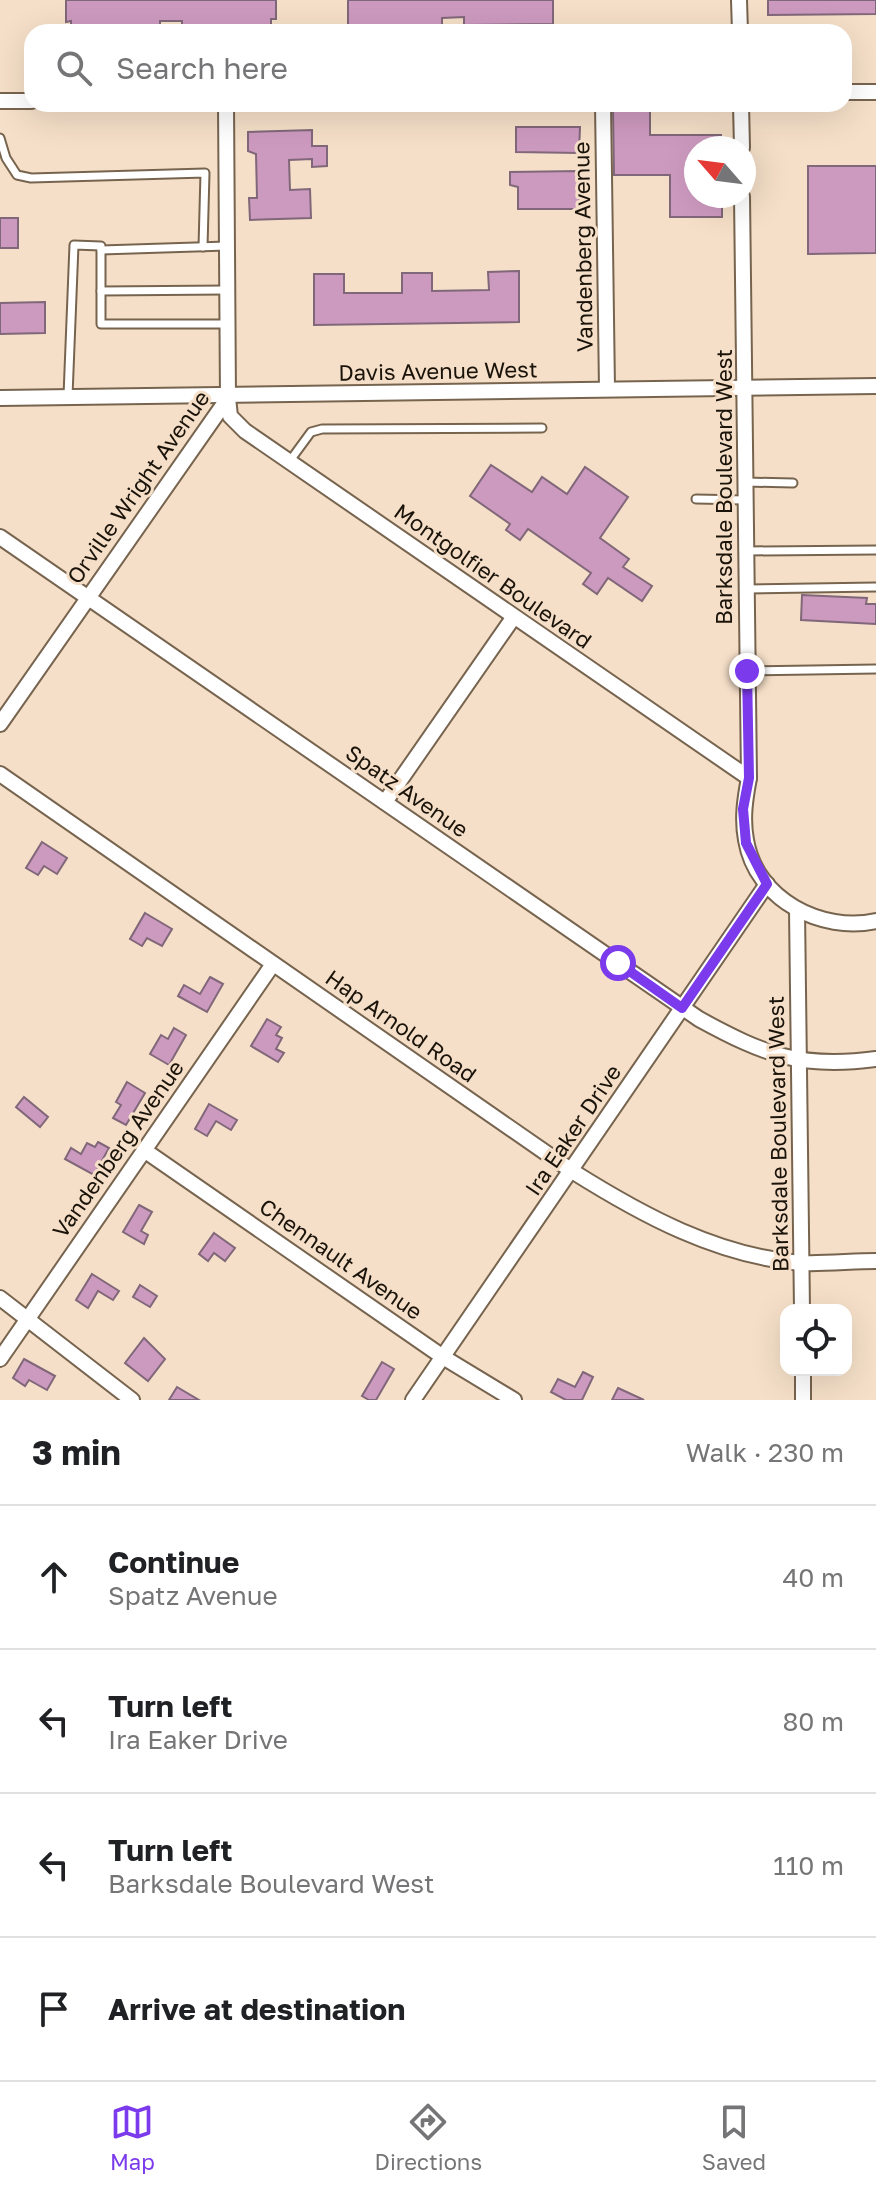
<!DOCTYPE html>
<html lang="en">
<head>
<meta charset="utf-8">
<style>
	body { margin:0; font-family:"Golos Text",sans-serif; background:#f6f6f6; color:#202124 }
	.controls { position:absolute; right:24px; bottom:24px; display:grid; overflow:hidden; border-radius:16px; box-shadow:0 8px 32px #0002 }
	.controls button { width:72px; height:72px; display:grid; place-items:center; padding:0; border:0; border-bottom:2px solid #e0e0e0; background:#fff; color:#202124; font:40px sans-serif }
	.compass { position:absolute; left:684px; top:136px; width:72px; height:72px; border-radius:50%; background:#fff; box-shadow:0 8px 32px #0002; rotate:298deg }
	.stop { position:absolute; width:24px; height:24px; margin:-18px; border:6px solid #7c3aed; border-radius:50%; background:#fff }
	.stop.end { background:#7c3aed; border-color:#fff; box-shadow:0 2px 8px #0008 }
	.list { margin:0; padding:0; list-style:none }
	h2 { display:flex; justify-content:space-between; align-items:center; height:104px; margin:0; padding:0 32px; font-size:34px }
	h2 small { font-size:26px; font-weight:400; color:#757577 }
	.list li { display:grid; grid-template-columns:52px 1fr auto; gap:24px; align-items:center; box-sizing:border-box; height:144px; padding:0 32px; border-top:2px solid #e0e0e0 }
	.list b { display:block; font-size:30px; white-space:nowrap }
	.list p { margin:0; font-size:26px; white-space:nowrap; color:#757577 }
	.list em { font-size:26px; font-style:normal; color:#757577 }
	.icon { flex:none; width:44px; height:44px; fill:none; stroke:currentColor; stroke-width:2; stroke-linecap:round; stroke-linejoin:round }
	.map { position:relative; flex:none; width:876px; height:1400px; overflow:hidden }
	.search { position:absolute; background:#fff; box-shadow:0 8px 32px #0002; left:24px; right:24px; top:24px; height:88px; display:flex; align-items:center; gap:20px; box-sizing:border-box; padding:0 28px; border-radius:24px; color:#757577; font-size:30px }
	.sheet { height:680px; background:#fff }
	nav { display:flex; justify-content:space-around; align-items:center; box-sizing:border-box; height:112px; border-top:2px solid #e0e0e0; background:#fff; font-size:22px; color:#757577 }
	nav a { display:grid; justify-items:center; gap:4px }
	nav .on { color:#7c3aed }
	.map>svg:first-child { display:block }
	.building { fill:#cd9abf; stroke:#806779; stroke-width:2 }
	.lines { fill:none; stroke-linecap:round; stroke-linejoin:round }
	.lane-casing { stroke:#77644f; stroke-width:11 }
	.street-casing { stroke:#77644f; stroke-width:18 }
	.lane { stroke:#fff; stroke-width:7 }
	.street { stroke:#fff; stroke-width:14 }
	.route { stroke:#7c3aed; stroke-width:10 }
	.labels { text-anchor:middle; stroke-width:6; stroke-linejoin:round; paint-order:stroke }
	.street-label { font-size:22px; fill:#1a130a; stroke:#f5dfc8 }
</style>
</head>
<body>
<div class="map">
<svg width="876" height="1400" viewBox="0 0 876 1400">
	<rect width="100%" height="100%" fill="#f5dfc8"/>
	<g class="building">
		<polygon points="66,0 276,0 276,19 271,19 271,27 182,28 182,21 160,21 160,28 71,29 71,21 66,22"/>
		<polygon points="348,0 553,0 553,24 464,25 464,17 442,18 442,25 348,26"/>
		<polygon points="768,0 876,0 876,14 768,15"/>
		<polygon points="613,109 650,109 650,135 721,135 721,148 696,148 696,196 722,196 722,217 670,217 670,175 614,175"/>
		<polygon points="516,127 580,127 579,153 516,152"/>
		<polygon points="312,130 312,146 327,146 327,166 312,167 312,159 289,160 290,190 310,189 311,218 250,220 249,198 257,198 256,154 248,151 248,132"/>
		<polygon points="808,166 876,166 876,253 808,254"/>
		<polygon points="579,171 579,209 518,209 518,187 510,185 510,172"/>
		<rect x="0" y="218" width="18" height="30"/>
		<polygon points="519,271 519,322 314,325 314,274 344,274 344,293 402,293 402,273 432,273 432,291 489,290 488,272"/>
		<polygon points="45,302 45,333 0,334 0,303"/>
		<polygon points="491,465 532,492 542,477 567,494 585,467 628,497 600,538 629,559 623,567 652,586 642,601 608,578 597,594 583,584 591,573 528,529 520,540 506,530 510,524 470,496"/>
		<polygon points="802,595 867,598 866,604 876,604 876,624 801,620"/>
		<polygon points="42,842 67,858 57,874 44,866 38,875 26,868"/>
		<polygon points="145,913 172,929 162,946 147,938 142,946 130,939"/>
		<polygon points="210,977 223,984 207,1012 178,996 184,985 200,994"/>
		<polygon points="267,1019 281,1027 276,1035 282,1038 276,1049 284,1053 278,1062 251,1046"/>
		<polygon points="174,1028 186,1035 169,1065 150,1054 161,1035 168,1039"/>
		<polygon points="127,1082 145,1093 126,1125 113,1118 121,1105 116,1102"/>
		<polygon points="24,1097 48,1117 40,1127 16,1107"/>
		<polygon points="209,1104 237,1120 231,1130 216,1121 207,1136 195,1129"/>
		<polygon points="98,1142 109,1148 94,1175 65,1159 71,1148 81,1154 87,1143 95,1147"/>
		<polygon points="139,1205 152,1212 141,1231 148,1235 144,1244 123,1232"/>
		<polygon points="214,1233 235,1248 225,1261 214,1253 208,1261 199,1254"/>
		<polygon points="92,1274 119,1291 113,1300 98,1291 88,1308 76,1300"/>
		<polygon points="140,1285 157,1296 150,1307 133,1297"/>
		<polygon points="144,1338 165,1359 148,1381 125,1363"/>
		<polygon points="24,1359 55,1376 47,1390 29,1380 25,1386 13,1378"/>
		<polygon points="382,1362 394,1369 376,1400 369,1400 362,1396"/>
		<polygon points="583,1372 593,1377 582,1400 566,1400 551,1392 558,1379 575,1387"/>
		<polygon points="177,1387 199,1400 169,1400"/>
		<polygon points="618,1388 644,1400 612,1400"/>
	</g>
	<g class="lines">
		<defs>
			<g id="lane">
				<polyline points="0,138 6,158 17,175 31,178 205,173 203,247"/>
				<polyline points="101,250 227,246"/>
				<polyline points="101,291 227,290"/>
				<polyline points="68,396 74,245 101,246 101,324 227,324"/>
				<polyline points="289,462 311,432 322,429 542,428"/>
				<polyline points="746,482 793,483"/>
				<polyline points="696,499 745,500"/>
				<polyline points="747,551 876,550"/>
				<polyline points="747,589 876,587"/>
				<polyline points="747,671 876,669"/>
			</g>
			<g id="street">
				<polyline points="739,0 740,32"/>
				<polyline points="844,92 876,92"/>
				<polyline points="0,101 32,101"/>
				<polyline points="603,104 607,389"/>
				<polyline points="741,104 742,148"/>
				<path d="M 742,196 L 749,778 C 745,799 742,819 746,840 C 756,900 822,933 876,921"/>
				<polyline points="0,398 876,386"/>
				<polyline points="228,398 230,416 245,431 749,778"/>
				<path d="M 0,537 L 699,1019 C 765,1055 801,1069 876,1059"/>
				<polyline points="0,724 228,398 226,104"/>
				<path d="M 0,774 L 572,1171 C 642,1215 717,1256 801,1263 C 826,1264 852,1261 876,1261"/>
				<polyline points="385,802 513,618"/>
				<polyline points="797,910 802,1310"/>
				<polyline points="144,1150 443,1357 514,1400"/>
				<polyline points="0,1298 132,1400"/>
				<polyline points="0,1359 273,964"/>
				<polyline points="803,1370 803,1400"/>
				<polyline points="413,1400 767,884"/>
			</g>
		</defs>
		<use href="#lane" class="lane-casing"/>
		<use href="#street" class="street-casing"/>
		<use href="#lane" class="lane"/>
		<use href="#street" class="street"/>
	</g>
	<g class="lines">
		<polyline class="route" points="618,963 682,1008 767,884 746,843 743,809 749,778 747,671"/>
	</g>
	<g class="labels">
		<g class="street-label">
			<text transform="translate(583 247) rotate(-91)" y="8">Vandenberg Avenue</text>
			<text transform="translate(438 371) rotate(-1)" y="8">Davis Avenue West</text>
			<text transform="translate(138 487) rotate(-55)" y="8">Orville Wright Avenue</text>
			<text transform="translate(724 487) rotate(-90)" y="8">Barksdale Boulevard West</text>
			<text transform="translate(493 576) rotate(35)" y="8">Montgolfier Boulevard</text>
			<text transform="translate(407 791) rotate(35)" y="8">Spatz Avenue</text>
			<text transform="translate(401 1026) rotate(35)" y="8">Hap Arnold Road</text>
			<text transform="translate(573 1130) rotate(-56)" y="8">Ira Eaker Drive</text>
			<text transform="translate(778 1134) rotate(-91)" y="8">Barksdale Boulevard West</text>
			<text transform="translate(118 1149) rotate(-55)" y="8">Vandenberg Avenue</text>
			<text transform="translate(341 1259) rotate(35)" y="8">Chennault Avenue</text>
		</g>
	</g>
</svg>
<div class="controls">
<button><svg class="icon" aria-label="locate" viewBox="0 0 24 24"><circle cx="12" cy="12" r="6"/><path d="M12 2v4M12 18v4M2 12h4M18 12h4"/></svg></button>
</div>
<svg class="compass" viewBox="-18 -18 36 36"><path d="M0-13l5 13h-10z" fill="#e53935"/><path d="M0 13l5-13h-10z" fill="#757577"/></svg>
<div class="stop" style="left:618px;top:963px"></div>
<div class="stop end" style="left:747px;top:671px"></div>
<div class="search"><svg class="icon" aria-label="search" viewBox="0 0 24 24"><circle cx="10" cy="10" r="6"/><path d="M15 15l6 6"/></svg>Search here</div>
</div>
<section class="sheet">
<h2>3 min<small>Walk · 230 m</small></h2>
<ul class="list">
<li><svg class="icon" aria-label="ahead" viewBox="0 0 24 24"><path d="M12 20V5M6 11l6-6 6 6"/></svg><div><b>Continue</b><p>Spatz Avenue</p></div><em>40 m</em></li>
<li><svg class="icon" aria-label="left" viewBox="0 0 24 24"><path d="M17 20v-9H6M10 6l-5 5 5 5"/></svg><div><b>Turn left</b><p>Ira Eaker Drive</p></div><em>80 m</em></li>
<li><svg class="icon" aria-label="left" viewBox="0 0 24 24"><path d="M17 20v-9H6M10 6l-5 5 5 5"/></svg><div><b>Turn left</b><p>Barksdale Boulevard West</p></div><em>110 m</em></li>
<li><svg class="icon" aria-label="arrive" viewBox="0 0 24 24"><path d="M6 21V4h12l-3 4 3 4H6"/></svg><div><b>Arrive at destination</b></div></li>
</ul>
</section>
<nav>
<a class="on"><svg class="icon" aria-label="map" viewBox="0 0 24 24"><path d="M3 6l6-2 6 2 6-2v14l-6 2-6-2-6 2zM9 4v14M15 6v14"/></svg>Map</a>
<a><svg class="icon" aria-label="directions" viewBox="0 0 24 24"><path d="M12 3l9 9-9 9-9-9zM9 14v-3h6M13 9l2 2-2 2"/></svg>Directions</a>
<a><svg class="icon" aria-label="saved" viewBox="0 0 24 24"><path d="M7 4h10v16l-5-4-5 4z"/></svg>Saved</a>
</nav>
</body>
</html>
